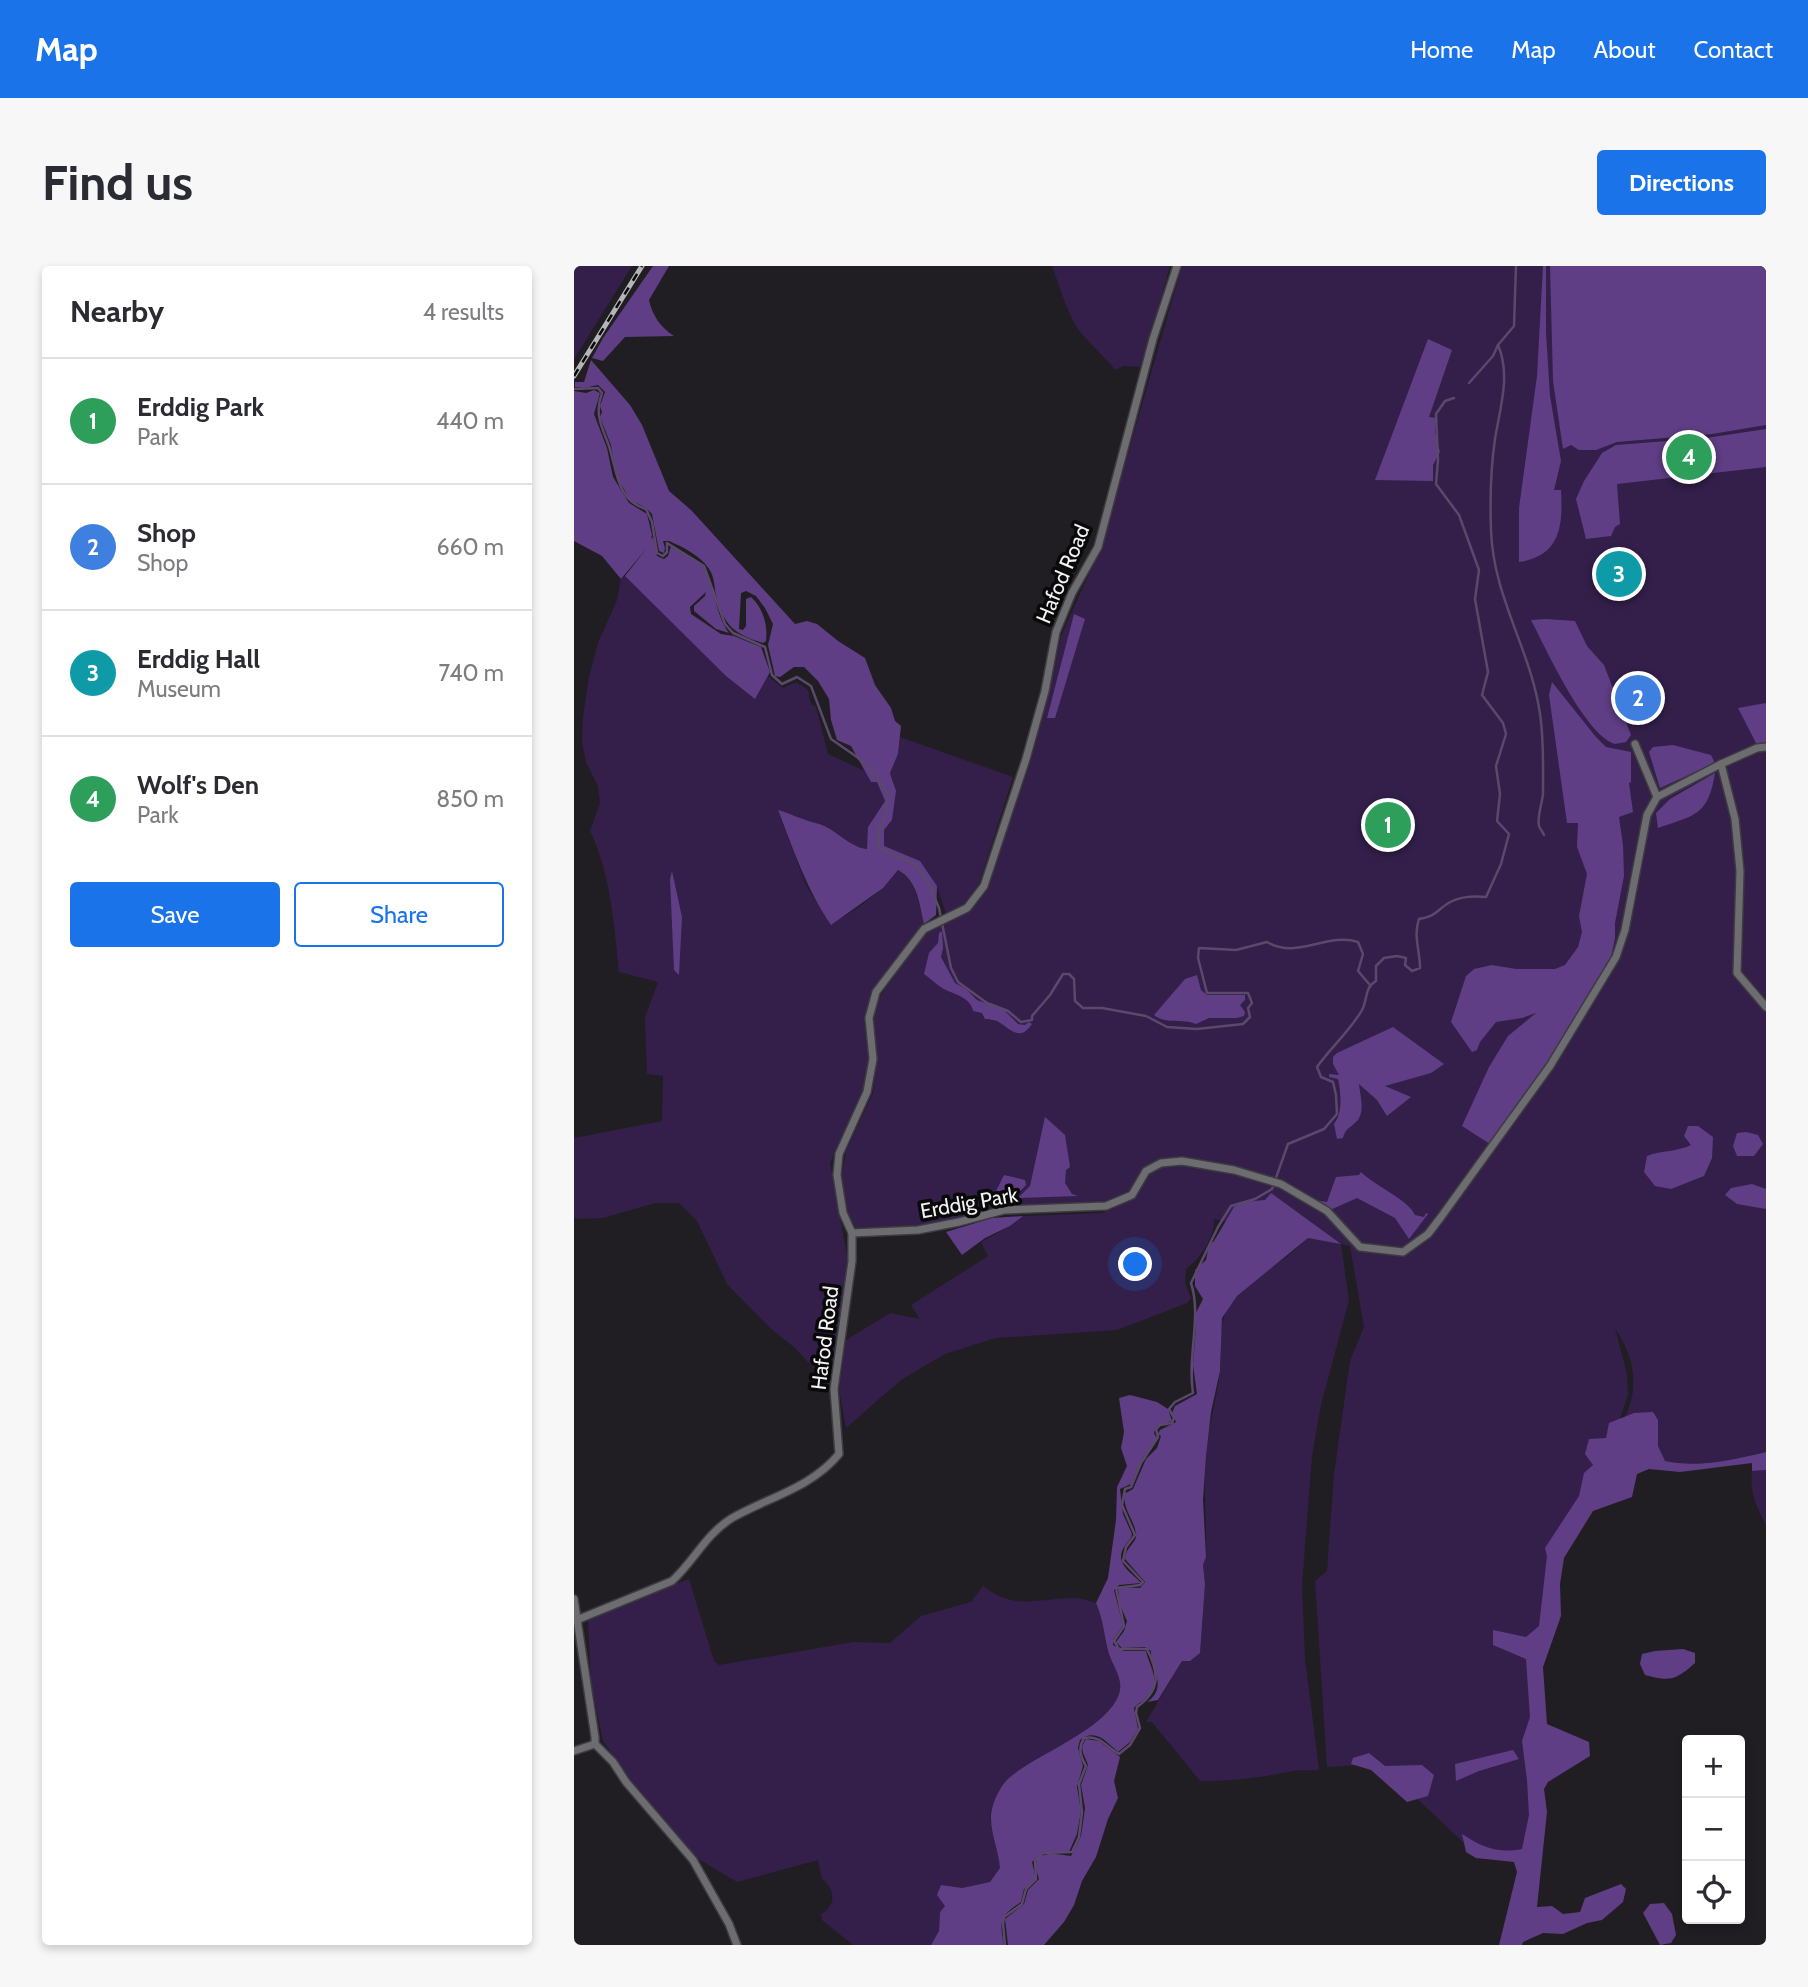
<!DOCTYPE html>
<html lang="en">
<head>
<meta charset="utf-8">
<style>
	body { margin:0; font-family:Cabin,sans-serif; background:#f7f7f7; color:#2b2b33 }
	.controls { position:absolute; right:21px; bottom:21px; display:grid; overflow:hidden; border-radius:7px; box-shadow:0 4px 10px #0003 }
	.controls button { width:63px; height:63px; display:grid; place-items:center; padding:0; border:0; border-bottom:2px solid #e1e1e2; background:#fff; color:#2b2b33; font:35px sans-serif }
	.you { position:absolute; left:562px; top:999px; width:24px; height:24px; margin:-18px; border:5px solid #fff; border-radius:50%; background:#1a73e8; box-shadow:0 0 0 10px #1a73e833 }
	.badge { display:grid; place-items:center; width:46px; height:46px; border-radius:50%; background:#1a73e8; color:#fff; font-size:23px; font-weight:700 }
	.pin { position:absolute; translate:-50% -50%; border:4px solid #fff; box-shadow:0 2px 7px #0006 }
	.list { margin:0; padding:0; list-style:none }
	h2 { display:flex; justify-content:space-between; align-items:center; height:91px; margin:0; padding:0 28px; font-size:30px }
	h2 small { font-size:23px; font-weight:400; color:#7c7c81 }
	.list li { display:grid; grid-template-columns:46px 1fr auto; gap:21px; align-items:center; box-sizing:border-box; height:126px; padding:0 28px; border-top:2px solid #e1e1e2 }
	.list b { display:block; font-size:26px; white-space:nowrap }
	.list p { margin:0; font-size:23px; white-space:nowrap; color:#7c7c81 }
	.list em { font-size:23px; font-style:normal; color:#7c7c81 }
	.actions { display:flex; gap:14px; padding:21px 28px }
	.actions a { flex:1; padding:16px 0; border:2px solid #1a73e8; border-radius:7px; text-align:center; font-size:24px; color:#1a73e8 }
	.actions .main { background:#1a73e8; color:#fff }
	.icon { flex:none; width:38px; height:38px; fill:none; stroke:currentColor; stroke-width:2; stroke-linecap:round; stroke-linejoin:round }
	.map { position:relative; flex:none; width:1192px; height:1679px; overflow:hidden; border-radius:7px }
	header { display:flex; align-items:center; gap:42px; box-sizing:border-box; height:98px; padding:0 35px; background:#1a73e8; color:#fff }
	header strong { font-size:33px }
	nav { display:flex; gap:38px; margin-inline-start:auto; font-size:24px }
	.intro { display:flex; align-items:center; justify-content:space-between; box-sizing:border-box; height:168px; padding:0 42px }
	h1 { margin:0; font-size:49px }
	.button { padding:18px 32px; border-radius:7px; background:#1a73e8; color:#fff; font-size:24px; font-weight:700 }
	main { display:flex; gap:42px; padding:0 42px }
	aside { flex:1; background:#fff; border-radius:7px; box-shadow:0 4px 10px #0003 }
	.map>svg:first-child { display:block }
	.green { fill:#331f4a }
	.forest { fill:#5f3e85 }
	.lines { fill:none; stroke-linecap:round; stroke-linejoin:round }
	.stream { stroke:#5a496a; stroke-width:2.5 }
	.minor-casing { stroke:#3c3c3e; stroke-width:10 }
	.minor { stroke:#6d6c70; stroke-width:7 }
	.rail-casing { stroke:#b5b4b7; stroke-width:5 }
	.rail { stroke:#09090a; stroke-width:2.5; stroke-dasharray:8; stroke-linecap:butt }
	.labels { text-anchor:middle; stroke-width:7; stroke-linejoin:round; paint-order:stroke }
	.street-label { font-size:21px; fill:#f3f3f5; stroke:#09090a }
</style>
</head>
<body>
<header>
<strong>Map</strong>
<nav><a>Home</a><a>Map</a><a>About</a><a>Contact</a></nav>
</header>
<div class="intro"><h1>Find us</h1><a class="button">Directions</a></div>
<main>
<aside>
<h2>Nearby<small>4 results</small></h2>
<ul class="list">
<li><span class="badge" style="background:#2e9e5b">1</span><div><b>Erddig Park</b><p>Park</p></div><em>440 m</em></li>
<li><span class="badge" style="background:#3f7fe0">2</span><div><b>Shop</b><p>Shop</p></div><em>660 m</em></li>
<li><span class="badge" style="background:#0f9aa8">3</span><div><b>Erddig Hall</b><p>Museum</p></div><em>740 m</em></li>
<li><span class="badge" style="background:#2e9e5b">4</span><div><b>Wolf's Den</b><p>Park</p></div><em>850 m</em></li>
</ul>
<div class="actions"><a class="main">Save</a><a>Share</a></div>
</aside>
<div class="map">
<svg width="1192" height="1679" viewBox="0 0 1192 1679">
	<rect width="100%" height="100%" fill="#201e22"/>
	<g class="green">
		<polygon points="0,0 58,0 0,93"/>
		<path d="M 478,0 L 596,0 L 568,101 L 549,100 L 541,104 C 530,89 515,78 504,63 C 493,47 485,18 478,0 Z"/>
		<path d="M 608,0 L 1192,0 L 1192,1186 C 1157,1194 1126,1202 1090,1195 L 1084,1180 L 1084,1154 L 1060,1147 L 1051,1151 C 1066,1119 1060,1092 1041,1062 L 1053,1108 L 1054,1129 L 1036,1183 L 992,1262 L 968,1384 L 958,1593 L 937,1592 L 890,1577 L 838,1528 L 802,1498 L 753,1501 L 741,1315 L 753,1305 L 760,1208 L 776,1095 L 790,1061 L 776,980 L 767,978 L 775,1034 L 747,1139 L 738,1190 L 728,1319 L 731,1393 L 745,1503 C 736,1506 727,1503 718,1505 C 687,1512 658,1515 626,1515 L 578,1456 L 572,1456 L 608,1395 L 626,1387 L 631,1318 L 629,1299 L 632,1291 C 633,1256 629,1225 632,1189 C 634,1161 643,1133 646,1105 C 649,1081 642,1058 657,1037 C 675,1011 713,996 734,971 L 640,953 C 641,972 626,993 612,1003 L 611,1017 L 617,1032 L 613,1037 L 543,1064 L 422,1072 L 371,1088 L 327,1114 L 272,1162 L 265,1123 L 272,1074 L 316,1047 L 346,1053 L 337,1039 L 414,990 L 407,976 L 436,960 L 449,950 L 528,947 L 543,939 L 430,941 L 394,948 L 383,954 L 341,961 L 281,962 L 271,946 L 268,909 L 272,885 L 299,827 L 303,792 L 297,752 L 306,730 L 351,667 L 395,645 L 414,621 L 456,497 L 475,428 L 487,370 L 527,281 Z"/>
		<path d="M 51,310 L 166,421 L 191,413 L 194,410 L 209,422 L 222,416 C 241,427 231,424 238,439 L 242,441 L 254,488 L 291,505 L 297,516 L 303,515 L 311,535 L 294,561 L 294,583 C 278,583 260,562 243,557 C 230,554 217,549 204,545 L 233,621 L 257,658 C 281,645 308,626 324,604 C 344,615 344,637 350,658 L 299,725 L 290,752 L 295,794 L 289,826 L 256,897 L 274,995 L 253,1129 L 247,1110 L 221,1082 L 195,1061 L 153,1018 L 123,955 L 105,937 L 81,937 L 29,952 L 3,953 L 0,951 L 0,872 L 88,855 L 89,810 L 73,808 L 71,751 L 84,716 L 45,706 C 40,658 37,609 16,565 L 26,537 L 24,520 L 12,496 L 8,476 L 9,450 L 15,411 L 24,377 L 43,334 L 47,313 Z"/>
		<polygon points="326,471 439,511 405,618 390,638 372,648 363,620 346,595 310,581 310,564 318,554 320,517 316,507 324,488"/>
		<path d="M 1192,1204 L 1192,1259 C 1183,1241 1175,1226 1178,1205 Z"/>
		<path d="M 115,1313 L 140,1395 L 145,1399 L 280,1376 L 316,1377 L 347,1350 L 397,1336 L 409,1320 C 440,1345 465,1332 500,1332 C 507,1332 515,1335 522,1337 C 530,1355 530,1371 535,1388 C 539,1400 548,1411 546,1424 C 539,1461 462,1488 435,1512 C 429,1518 420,1535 417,1544 C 414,1558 425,1587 427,1602 L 417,1616 L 388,1622 L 366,1646 L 365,1666 L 357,1679 L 279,1679 L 248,1654 L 247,1648 C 262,1640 262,1623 248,1613 L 244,1594 L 163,1616 L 123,1592 L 64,1525 L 29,1475 L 17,1417 L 14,1355 L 43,1340 Z"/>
	</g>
	<g class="forest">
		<path d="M 79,0 L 95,0 L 75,34 C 78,49 87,62 100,70 L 51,71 L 29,95 L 18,92 L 29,72 Z"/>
		<path d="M 969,0 L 972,0 L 972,66 L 976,130 L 987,195 L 980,224 L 987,224 C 989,259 987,290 945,296 L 945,242 L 963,110 Z"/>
		<polygon points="976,0 1192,0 1192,159 1138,168 1043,176 1022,184 1005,184 997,179 989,183 979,115"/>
		<polygon points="854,73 878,84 855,151 862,152 861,166 866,186 859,199 859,215 801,214"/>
		<path d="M 17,94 L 56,139 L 68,159 L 95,225 L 117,244 L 221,358 L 233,355 L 243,358 L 264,375 L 291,392 L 301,419 L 317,442 L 321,455 L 327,460 L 324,488 L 316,507 L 322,525 L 318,554 L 310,564 L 310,580 L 346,595 L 363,620 L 362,649 L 350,658 C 345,637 344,615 324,604 L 309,622 L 257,659 C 232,622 220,585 204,544 C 217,548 229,554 242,557 C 260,561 276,582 293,583 L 294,561 L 311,535 L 303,516 L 297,516 L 277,480 L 263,474 L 257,454 L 255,433 L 244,415 L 230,401 L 220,401 L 206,411 L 201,410 L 194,379 L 199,358 L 191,342 L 182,330 L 172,325 L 167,327 L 165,363 L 169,364 L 172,360 L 172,333 L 177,331 C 189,342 194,359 192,375 L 189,377 C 160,368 150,360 142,329 C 140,320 141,312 135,303 C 127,290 109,281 95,275 L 89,275 L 91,282 L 90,287 L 85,285 L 78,248 L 72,242 L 56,234 L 42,209 L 37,179 L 26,151 L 28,146 L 26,140 L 31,126 L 24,119 L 10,122 L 1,121 L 1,116 L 10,116 Z"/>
		<path d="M 20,124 L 26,127 L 20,148 L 33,182 L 39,211 L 55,237 L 73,248 L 78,269 L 77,273 L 79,271 L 83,290 L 90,293 L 94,290 L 97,280 C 106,286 119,290 127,298 C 141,313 139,345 155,367 L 142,363 L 120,345 L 120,340 L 131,330 L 132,326 L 116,341 L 117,348 L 147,368 L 160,370 L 187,381 L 196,406 L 181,433 L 152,410 L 51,310 L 73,282 L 47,313 L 28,290 L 0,275 L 0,125 L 12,127 Z"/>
		<polygon points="1192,163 1192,201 1043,218 1046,258 1041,261 1037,270 1012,273 1002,233 1010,215 1028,187 1042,179 1132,172"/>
		<polygon points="500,348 511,353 481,452 473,452"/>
		<path d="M 972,353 L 1001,355 L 1013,380 L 1030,399 L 1057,469 L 1052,476 L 1041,478 C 1011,469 972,383 957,354 Z"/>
		<polygon points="978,416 1022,471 1032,481 1057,486 1057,516 1055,517 1059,546 1045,551 1049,579 1050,610 1041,657 1041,672 1036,696 982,784 931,859 916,878 888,860 915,801 934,770 962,747 948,752 922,756 906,776 903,784 898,786 877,756 892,710 900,703 918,699 942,703 981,703 991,699 1004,681 1008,666 1005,650 1013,608 1003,581 1004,557 993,557 975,429"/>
		<polygon points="1192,437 1192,477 1183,479 1164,442"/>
		<polygon points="1099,479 1137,489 1140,495 1139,498 1086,522 1075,486 1079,481"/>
		<path d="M 1141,507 C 1134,550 1121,549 1084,562 L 1082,547 L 1096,533 Z"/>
		<polygon points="98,605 108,651 105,709 100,704 96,613"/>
		<path d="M 368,665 L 369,682 L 367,691 L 381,717 L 392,723 L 403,734 L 430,744 L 444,758 L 451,759 L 455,756 L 458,758 C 445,777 436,762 423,755 C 421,754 413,753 411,753 L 408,747 L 399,745 C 397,733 384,729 374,725 C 366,722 357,713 350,708 L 355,687 L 364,677 L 365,667 Z"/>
		<path d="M 623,709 L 627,724 L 633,729 L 671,729 L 671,734 L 666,739 L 671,746 L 670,750 L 663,752 L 635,752 L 622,758 C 607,752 593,759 580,749 L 611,713 Z"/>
		<path d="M 819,761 L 870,798 L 857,807 L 811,820 L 837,831 L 813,850 L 803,834 L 785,818 C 786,830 791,843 784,854 C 778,861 771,862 769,872 L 763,873 L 760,858 C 769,847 767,827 764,813 L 755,811 L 755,808 L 765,809 L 759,798 L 759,791 L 763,787 Z"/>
		<polygon points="471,851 491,869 496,901 492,904 491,917 498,928 504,930 444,932 456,920"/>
		<path d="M 1114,860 L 1124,860 L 1139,871 L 1138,892 L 1130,910 L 1097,923 L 1081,920 L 1070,906 L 1073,890 C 1088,884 1103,886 1117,879 L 1110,870 Z"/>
		<polygon points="1172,866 1184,869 1189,878 1180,890 1163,890 1159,880 1163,867"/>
		<path d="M 787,906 C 801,920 835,934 841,949 L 850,951 L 852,947 L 854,948 L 835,973 L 821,952 L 783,932 L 756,944 L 741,934 L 753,936 L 762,911 L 785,909 Z"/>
		<polygon points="430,909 451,914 452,919 440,932 414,934 422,925"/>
		<polygon points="1178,918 1192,923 1192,943 1163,938 1151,929 1157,922"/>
		<path d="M 697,927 L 767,978 L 734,972 L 663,1030 L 648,1052 L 646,1105 L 637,1146 L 632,1190 L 629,1234 L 632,1291 L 629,1299 L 631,1318 L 626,1387 L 616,1395 L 608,1395 L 584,1434 L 573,1436 C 595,1421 576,1402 577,1385 L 571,1381 L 548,1382 L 542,1376 L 550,1365 L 553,1355 L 546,1339 L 544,1323 L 548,1321 L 566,1322 L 571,1316 L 551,1293 C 551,1281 564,1276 562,1268 C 560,1253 550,1246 550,1228 L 559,1223 L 572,1193 L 583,1182 L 587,1170 L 584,1168 L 586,1164 L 602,1156 L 598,1147 L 601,1140 L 623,1128 L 619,1099 L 622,1060 L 621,1049 L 629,1033 L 621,1020 L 621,1004 L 632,994 L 635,979 L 640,975 L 660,941 L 670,936 L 691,934 Z"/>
		<polygon points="449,950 436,960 411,972 388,989 372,966 418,952"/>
		<path d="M 556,1129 L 583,1136 L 594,1143 L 598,1155 L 582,1161 L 580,1167 L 583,1173 L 568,1193 L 557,1218 L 546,1223 L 549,1248 L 558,1268 C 557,1274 552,1277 549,1283 C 541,1299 559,1307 567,1317 L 545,1319 L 540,1324 L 549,1359 L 539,1374 L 539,1379 L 550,1385 L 572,1385 C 575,1400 588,1415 574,1430 C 570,1435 564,1437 560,1442 L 564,1463 L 556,1476 L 544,1486 C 532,1476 522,1462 506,1474 L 504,1482 L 509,1500 L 503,1521 L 507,1545 L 503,1568 L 495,1586 L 469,1586 L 458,1596 L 462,1613 L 450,1623 L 447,1636 C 426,1650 425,1654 430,1679 L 357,1679 L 365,1665 L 366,1646 L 371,1640 L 363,1629 L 367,1619 L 388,1622 L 416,1616 L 426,1602 C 425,1583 412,1558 419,1539 C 422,1530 428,1518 435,1512 C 462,1488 539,1461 546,1424 C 548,1411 539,1400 535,1388 C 530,1371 530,1355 522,1337 L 534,1312 L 542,1254 L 543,1221 L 553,1200 L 547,1182 L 550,1166 L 545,1132 Z"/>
		<path d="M 1079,1146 L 1084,1154 L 1084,1180 L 1091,1195 C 1125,1202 1158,1194 1192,1186 L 1192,1204 L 1178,1205 L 1178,1197 L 1106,1206 L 1075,1203 L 1063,1208 L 1058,1231 L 1019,1245 L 990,1292 L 986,1318 L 987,1350 L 969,1401 L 973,1458 L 1015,1476 L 1016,1490 L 974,1516 L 970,1523 L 973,1546 L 963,1641 L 978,1640 L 989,1648 L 1006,1646 L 1011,1632 L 1047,1618 L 1052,1623 L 1049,1636 L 1028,1654 L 1013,1657 L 989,1668 L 969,1667 L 949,1676 L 948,1679 L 925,1679 L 943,1606 L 940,1596 L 902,1592 L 892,1586 L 888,1568 C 907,1581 925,1588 948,1583 L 955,1549 L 953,1514 L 948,1475 L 956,1451 L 952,1393 L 919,1379 L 919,1364 L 952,1371 L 965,1360 L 973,1290 L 971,1282 L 1005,1230 L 1010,1207 L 1019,1199 L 1011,1188 L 1015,1173 L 1032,1172 L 1035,1157 L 1060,1147 Z"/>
		<path d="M 1109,1383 L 1121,1387 L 1121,1397 C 1102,1414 1096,1416 1071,1409 L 1066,1398 L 1068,1388 L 1081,1385 Z"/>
		<path d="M 512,1473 L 525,1475 L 546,1491 L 540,1515 L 544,1532 L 534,1553 L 522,1591 L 508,1615 L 500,1639 L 490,1656 L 470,1679 L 434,1679 L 431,1653 L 450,1638 L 454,1624 L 465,1613 C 464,1609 462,1605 462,1601 C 460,1582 488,1589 497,1590 L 507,1570 L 511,1542 L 507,1519 L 514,1499 C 511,1489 504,1484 512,1473 Z"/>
		<polygon points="939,1484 945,1493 905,1505 882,1515 881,1498"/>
		<polygon points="795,1487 811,1500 848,1499 860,1509 854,1530 833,1536 797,1504 777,1498 779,1492"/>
		<polygon points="1090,1637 1098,1648 1102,1669 1097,1677 1086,1679 1069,1647 1076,1638"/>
	</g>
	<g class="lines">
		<g class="stream">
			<path d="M 924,79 C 937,109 926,142 921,173 C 917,200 916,236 917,264 C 919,331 957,384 966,448 C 970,474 969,502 969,528 C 968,538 963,550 965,560 C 965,561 970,568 970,569"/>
			<polyline points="895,117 919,90 924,79 940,60 942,0"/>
			<path d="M 0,123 L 24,122 L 28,127 C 20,148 28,161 35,180 C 43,205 43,235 72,243 L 78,256 L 83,287 L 89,290 L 93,286 L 93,277 L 130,300 L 151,358 L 159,367 L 191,381 L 198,409 L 208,418 L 223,411 L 237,420 L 257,473 L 283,491 L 301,508 L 314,528 L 311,552 L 305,563 L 305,582 L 341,598 L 355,618 L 365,642 L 377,702 L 384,716 L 413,737 L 434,745 L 447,756 L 458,754 L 458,750 L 476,729 L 489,708 L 495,708 L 500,713 L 501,735 L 509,742 L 528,742 L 572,750 L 593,761 L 623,763 L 669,758 L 676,751 L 674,742 L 678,737 L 674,727 L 633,727 L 624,692 L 625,682 L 662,684 L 693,676 C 723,694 753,666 784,676 L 789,688 L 784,705 L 796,719"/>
			<path d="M 431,1679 L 429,1658 L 430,1651 L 448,1638 L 452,1623 L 462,1613 L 461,1595 L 469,1587 L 498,1586 L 505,1571 L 508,1546 L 505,1518 L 512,1500 C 506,1490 504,1482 510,1472 C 527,1469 532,1481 545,1488 L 556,1479 L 566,1462 L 562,1447 L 563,1441 C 587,1424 585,1407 573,1383 L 545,1383 L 540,1375 L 550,1360 L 542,1322 L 566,1319 L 569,1316 L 549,1295 L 552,1281 L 561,1269 L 548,1239 L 551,1223 L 557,1221 L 567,1197 L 584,1171 L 582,1163 L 586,1159 L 598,1157 L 600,1152 L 595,1143 L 601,1136 L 619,1127 C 613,1090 628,1051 617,1017 L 644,961 L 657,940 L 681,933 L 698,923 L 714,878 L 750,863 L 763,848 L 762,829 L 759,816 L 747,811 L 743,801 C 757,781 776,765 788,744 C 794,733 790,722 802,715 L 802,700 L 810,692 L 823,690 L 832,692 L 831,699 L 838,705 L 846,702 C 846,684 839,670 845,653 C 862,650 861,646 873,638 C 885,630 899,630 912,631 L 927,598 L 935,568 L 923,555 L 926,528 L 922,500 L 932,468 L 929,457 L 908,429 L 914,406 L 901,333 L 905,304 L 885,249 L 862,218 L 864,194 L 862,148 L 871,135 L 880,132"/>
		</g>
		<defs>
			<g id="minor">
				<polyline points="1061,478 1083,531"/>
				<polyline points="1147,498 1161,553 1166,605 1163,707 1192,741"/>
				<polyline points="278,967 344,964 385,956 430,944 532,940 558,929 572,905 587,897 608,895 660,904 707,918 753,945 786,981 829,986 854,968 867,951 976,800 1042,691 1051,664 1073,549 1083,531 1147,498 1183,482 1192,481"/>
				<polyline points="0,1333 21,1471 21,1478 0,1485"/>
				<path d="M 5,1353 L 98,1315 C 120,1295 132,1268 158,1252 C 195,1231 237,1222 265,1188 L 260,1123 L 278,995 L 278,967 L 269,947 L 263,909 L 265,888 L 293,826 L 299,793 L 295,752 L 302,726 L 350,663 L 393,642 L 410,620 L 452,493 L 471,425 L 482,366 L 498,327 L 524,281 L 579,73 L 603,0"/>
				<polyline points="21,1478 39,1496 52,1516 119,1594 155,1658 163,1679"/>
			</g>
		</defs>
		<use href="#minor" class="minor-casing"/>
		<use href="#minor" class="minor"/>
		<defs>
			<polyline id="rail" points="0,110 68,0"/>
		</defs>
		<use href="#rail" class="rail-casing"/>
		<use href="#rail" class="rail"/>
	</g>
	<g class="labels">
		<g class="street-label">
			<text transform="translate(489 308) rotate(-67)" y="7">Hafod Road</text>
			<text transform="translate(395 937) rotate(-10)" y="7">Erddig Park</text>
			<text transform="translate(251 1072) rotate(-83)" y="7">Hafod Road</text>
		</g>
	</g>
</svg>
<div class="controls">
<button>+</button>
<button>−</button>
<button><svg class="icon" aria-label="locate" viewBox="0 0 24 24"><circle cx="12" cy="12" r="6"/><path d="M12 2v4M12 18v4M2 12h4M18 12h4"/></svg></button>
</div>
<div class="you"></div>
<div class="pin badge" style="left:814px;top:559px;background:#2e9e5b">1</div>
<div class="pin badge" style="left:1064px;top:432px;background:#3f7fe0">2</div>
<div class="pin badge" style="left:1045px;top:308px;background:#0f9aa8">3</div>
<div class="pin badge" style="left:1115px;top:191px;background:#2e9e5b">4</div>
</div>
</main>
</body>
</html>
